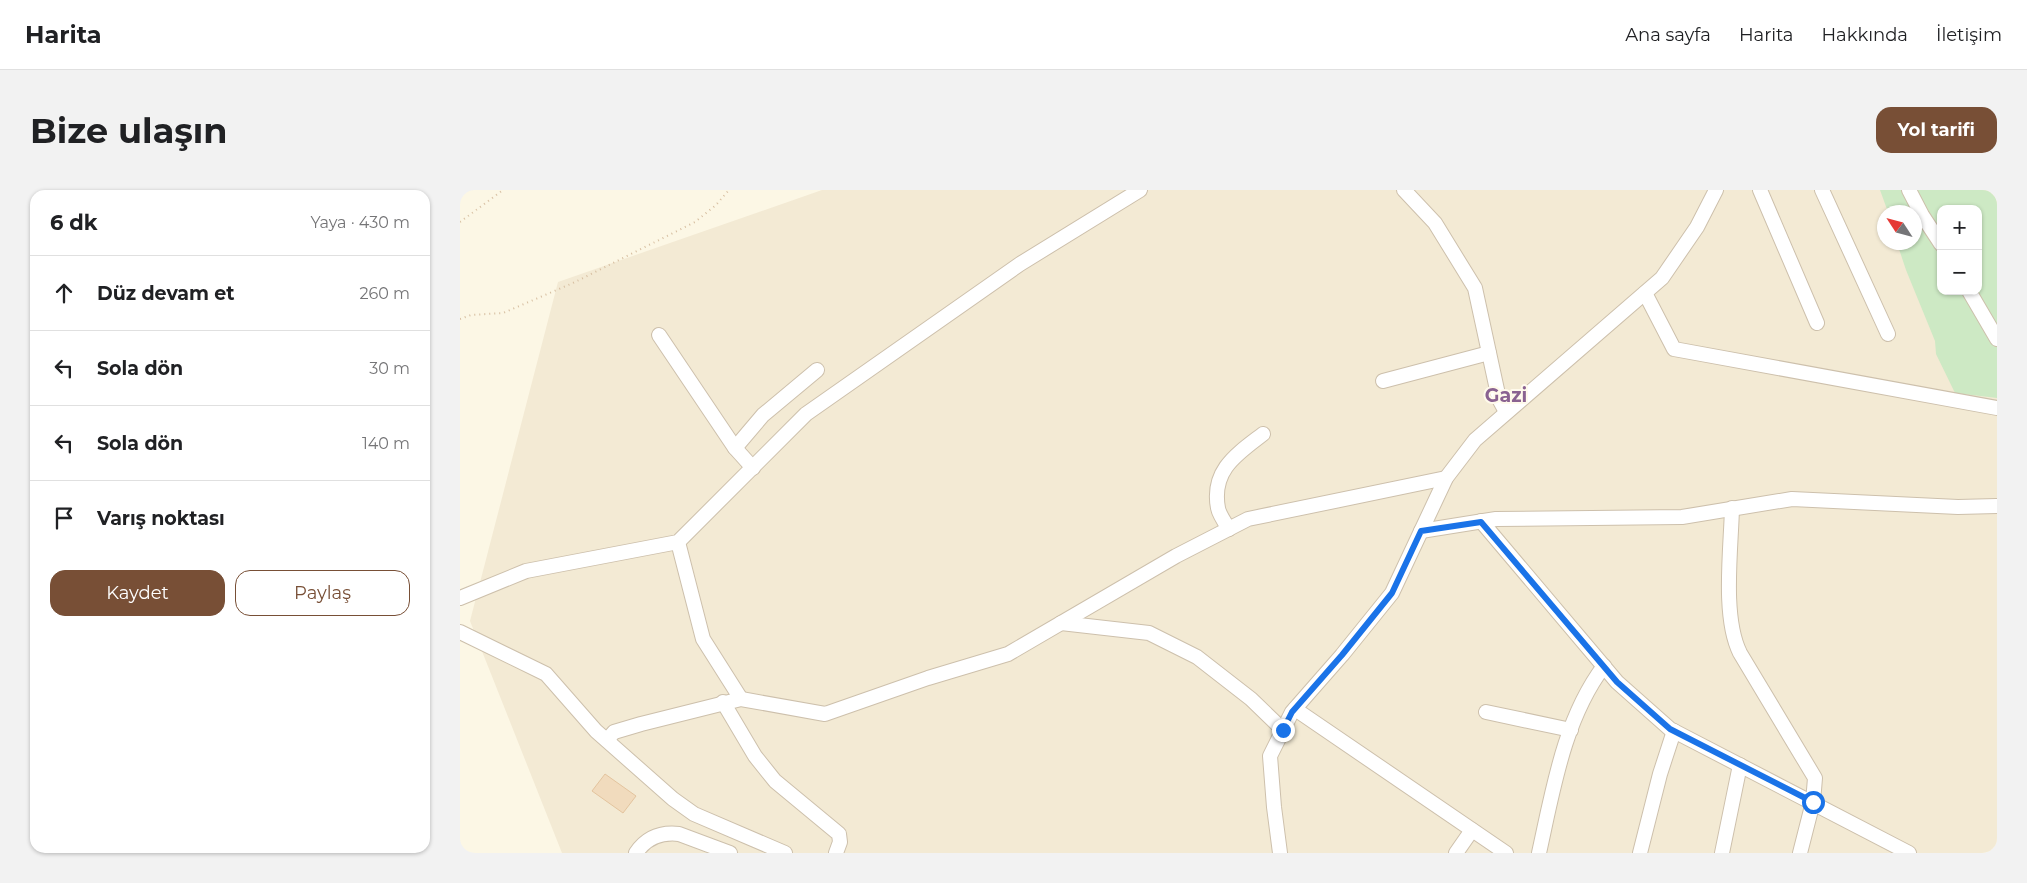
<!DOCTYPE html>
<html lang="tr">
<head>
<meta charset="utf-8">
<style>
	body { margin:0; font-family:Montserrat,sans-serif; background:#f2f2f2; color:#202124 }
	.controls { position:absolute; right:15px; top:15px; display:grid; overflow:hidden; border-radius:10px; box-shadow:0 1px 4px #0004 }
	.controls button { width:45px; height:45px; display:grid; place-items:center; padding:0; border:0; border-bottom:1px solid #e0e0e0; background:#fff; color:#202124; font:25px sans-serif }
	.compass { position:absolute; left:1417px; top:15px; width:45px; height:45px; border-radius:50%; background:#fff; box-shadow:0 1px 4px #0004; rotate:306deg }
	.stop { position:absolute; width:15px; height:15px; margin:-11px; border:4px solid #1a73e8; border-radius:50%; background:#fff }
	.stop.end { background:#1a73e8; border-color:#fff; box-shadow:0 1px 5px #0008 }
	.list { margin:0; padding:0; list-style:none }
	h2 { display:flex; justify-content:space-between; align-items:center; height:65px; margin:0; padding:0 20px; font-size:21px }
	h2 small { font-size:16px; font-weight:400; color:#757577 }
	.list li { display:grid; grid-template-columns:32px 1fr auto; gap:15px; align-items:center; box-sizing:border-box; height:75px; padding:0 20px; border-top:1px solid #e0e0e0 }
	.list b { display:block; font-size:19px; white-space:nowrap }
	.list em { font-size:16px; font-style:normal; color:#757577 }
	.actions { display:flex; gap:10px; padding:15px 20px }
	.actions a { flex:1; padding:11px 0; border:1px solid #784f36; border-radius:15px; text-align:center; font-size:18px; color:#784f36 }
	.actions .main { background:#784f36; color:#fff }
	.icon { flex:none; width:28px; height:28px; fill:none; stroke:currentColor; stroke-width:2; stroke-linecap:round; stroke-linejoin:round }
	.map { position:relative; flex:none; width:1537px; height:663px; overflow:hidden; border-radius:15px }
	header { display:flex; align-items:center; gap:30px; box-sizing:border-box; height:70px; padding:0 25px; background:#fff; border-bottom:1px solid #e0e0e0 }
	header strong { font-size:24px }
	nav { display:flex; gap:28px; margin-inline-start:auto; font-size:18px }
	.intro { display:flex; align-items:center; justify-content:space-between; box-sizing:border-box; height:120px; padding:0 30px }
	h1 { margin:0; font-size:35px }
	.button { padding:12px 22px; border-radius:15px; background:#784f36; color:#fff; font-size:18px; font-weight:700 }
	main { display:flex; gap:30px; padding:0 30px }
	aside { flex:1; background:#fff; border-radius:15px; box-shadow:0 1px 4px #0004 }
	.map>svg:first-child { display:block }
	.residential { fill:#f3ead4; fill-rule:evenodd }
	.green { fill:#cde9c4; fill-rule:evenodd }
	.building { fill:#f1dbbd; stroke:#e3c49e }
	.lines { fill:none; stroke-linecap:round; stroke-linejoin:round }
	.minor-casing { stroke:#cdc0ac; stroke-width:16 }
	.path { stroke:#d6bea0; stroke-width:2; stroke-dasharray:1 4; stroke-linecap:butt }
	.minor { stroke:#fff; stroke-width:14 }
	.route { stroke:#1a73e8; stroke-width:6 }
	.labels { text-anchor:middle; stroke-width:4; stroke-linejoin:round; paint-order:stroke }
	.district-label { font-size:19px; font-weight:bold; fill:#8a6291; stroke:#fffaec }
</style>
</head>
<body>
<header>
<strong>Harita</strong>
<nav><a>Ana sayfa</a><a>Harita</a><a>Hakkında</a><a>İletişim</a></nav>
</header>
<div class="intro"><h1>Bize ulaşın</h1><a class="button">Yol tarifi</a></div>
<main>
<aside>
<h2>6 dk<small>Yaya · 430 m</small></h2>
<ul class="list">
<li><svg class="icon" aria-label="ahead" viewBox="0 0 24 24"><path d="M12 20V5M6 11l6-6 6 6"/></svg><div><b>Düz devam et</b></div><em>260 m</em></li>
<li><svg class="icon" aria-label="left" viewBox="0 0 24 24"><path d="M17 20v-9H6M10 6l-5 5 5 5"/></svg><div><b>Sola dön</b></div><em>30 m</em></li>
<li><svg class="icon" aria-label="left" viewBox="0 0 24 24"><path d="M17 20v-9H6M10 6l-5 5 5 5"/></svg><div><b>Sola dön</b></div><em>140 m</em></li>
<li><svg class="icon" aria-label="arrive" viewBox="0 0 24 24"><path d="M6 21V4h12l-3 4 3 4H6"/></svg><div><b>Varış noktası</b></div></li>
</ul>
<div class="actions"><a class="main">Kaydet</a><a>Paylaş</a></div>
</aside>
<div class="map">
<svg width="1537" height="663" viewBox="0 0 1537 663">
	<rect width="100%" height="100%" fill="#fcf7e5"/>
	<path class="residential" d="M 362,0 L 1537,0 L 1537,663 L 102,663 L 10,431 L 98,92 ZM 1481,19 L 1518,19 L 1518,101 L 1481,101 ZM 1424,22 L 1454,22 L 1454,52 L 1424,52 Z"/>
	<path class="green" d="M 1420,0 L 1537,0 L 1537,208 L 1495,203 L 1476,164 L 1475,151 L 1446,80 L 1437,53 L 1454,52 L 1454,22 L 1428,22 ZM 1481,19 L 1518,19 L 1518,101 L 1481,101 Z"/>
	<polygon class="building" points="145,584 176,606 163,623 132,601"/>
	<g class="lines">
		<defs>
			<g id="minor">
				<polyline points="944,0 975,33 1015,98 1039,209 1046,222"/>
				<polyline points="1300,0 1357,133"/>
				<polyline points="1362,0 1428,144"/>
				<polyline points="1449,0 1462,25 1481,54"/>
				<polyline points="1509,101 1537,149"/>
				<polyline points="1185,103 1214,159 1537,218"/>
				<polyline points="199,145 275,258 293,278"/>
				<polyline points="923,191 1029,163"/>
				<polyline points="275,258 303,225 357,180"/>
				<path d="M 1272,318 C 1271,359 1262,427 1280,463 L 1355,588 L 1353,612 L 1340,663"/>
				<polyline points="1021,331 1157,492 1210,539 1449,663"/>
				<path d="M 769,339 C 765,333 759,324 758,318 C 751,280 777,264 803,244"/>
				<polyline points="961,341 1036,329 1222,327 1332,309 1498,317 1537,316"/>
				<polyline points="218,352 243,449 281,509"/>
				<polyline points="0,408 66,381 218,352 346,224 560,74 680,0"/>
				<polyline points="601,433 689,443 737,467 791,509 823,540"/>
				<polyline points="0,442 86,484 136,541 213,609 234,624 325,663"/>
				<polyline points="263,512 295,566 315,591 379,644 380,652 376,663"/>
				<polyline points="835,519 1046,663"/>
				<polyline points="1026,522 1111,540"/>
				<polyline points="147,550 154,542 181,534 281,509 365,524 468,488 548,464 716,366 788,329 986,288"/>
				<path d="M 176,663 C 186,648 201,642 219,644 L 270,663"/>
				<polyline points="820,663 814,617 810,566 832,522 882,465 932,403 986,288 1015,250 1202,88 1237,37 1256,0"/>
				<polyline points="996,663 1012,640"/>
				<path d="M 1079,663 C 1093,600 1104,529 1144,476"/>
				<polyline points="1180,663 1200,584 1214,541"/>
				<polyline points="1262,663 1280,575"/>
			</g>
		</defs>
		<use href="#minor" class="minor-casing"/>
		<g class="path">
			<polyline points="0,32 43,0"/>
			<polyline points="0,129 11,125 43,123 113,93 235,32 256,15 269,0"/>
		</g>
		<use href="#minor" class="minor"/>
	</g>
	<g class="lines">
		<polyline class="route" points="823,540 832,522 882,465 932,403 961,341 1021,332 1157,492 1210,539 1353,612"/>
	</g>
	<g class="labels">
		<g class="district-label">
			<text x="1046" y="212">Gazi</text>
		</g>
	</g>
</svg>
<div class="controls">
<button>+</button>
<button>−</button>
</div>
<svg class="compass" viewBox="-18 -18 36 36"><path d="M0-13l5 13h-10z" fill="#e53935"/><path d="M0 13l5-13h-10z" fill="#757577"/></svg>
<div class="stop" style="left:1353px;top:612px"></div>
<div class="stop end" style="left:823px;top:540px"></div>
</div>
</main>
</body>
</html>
